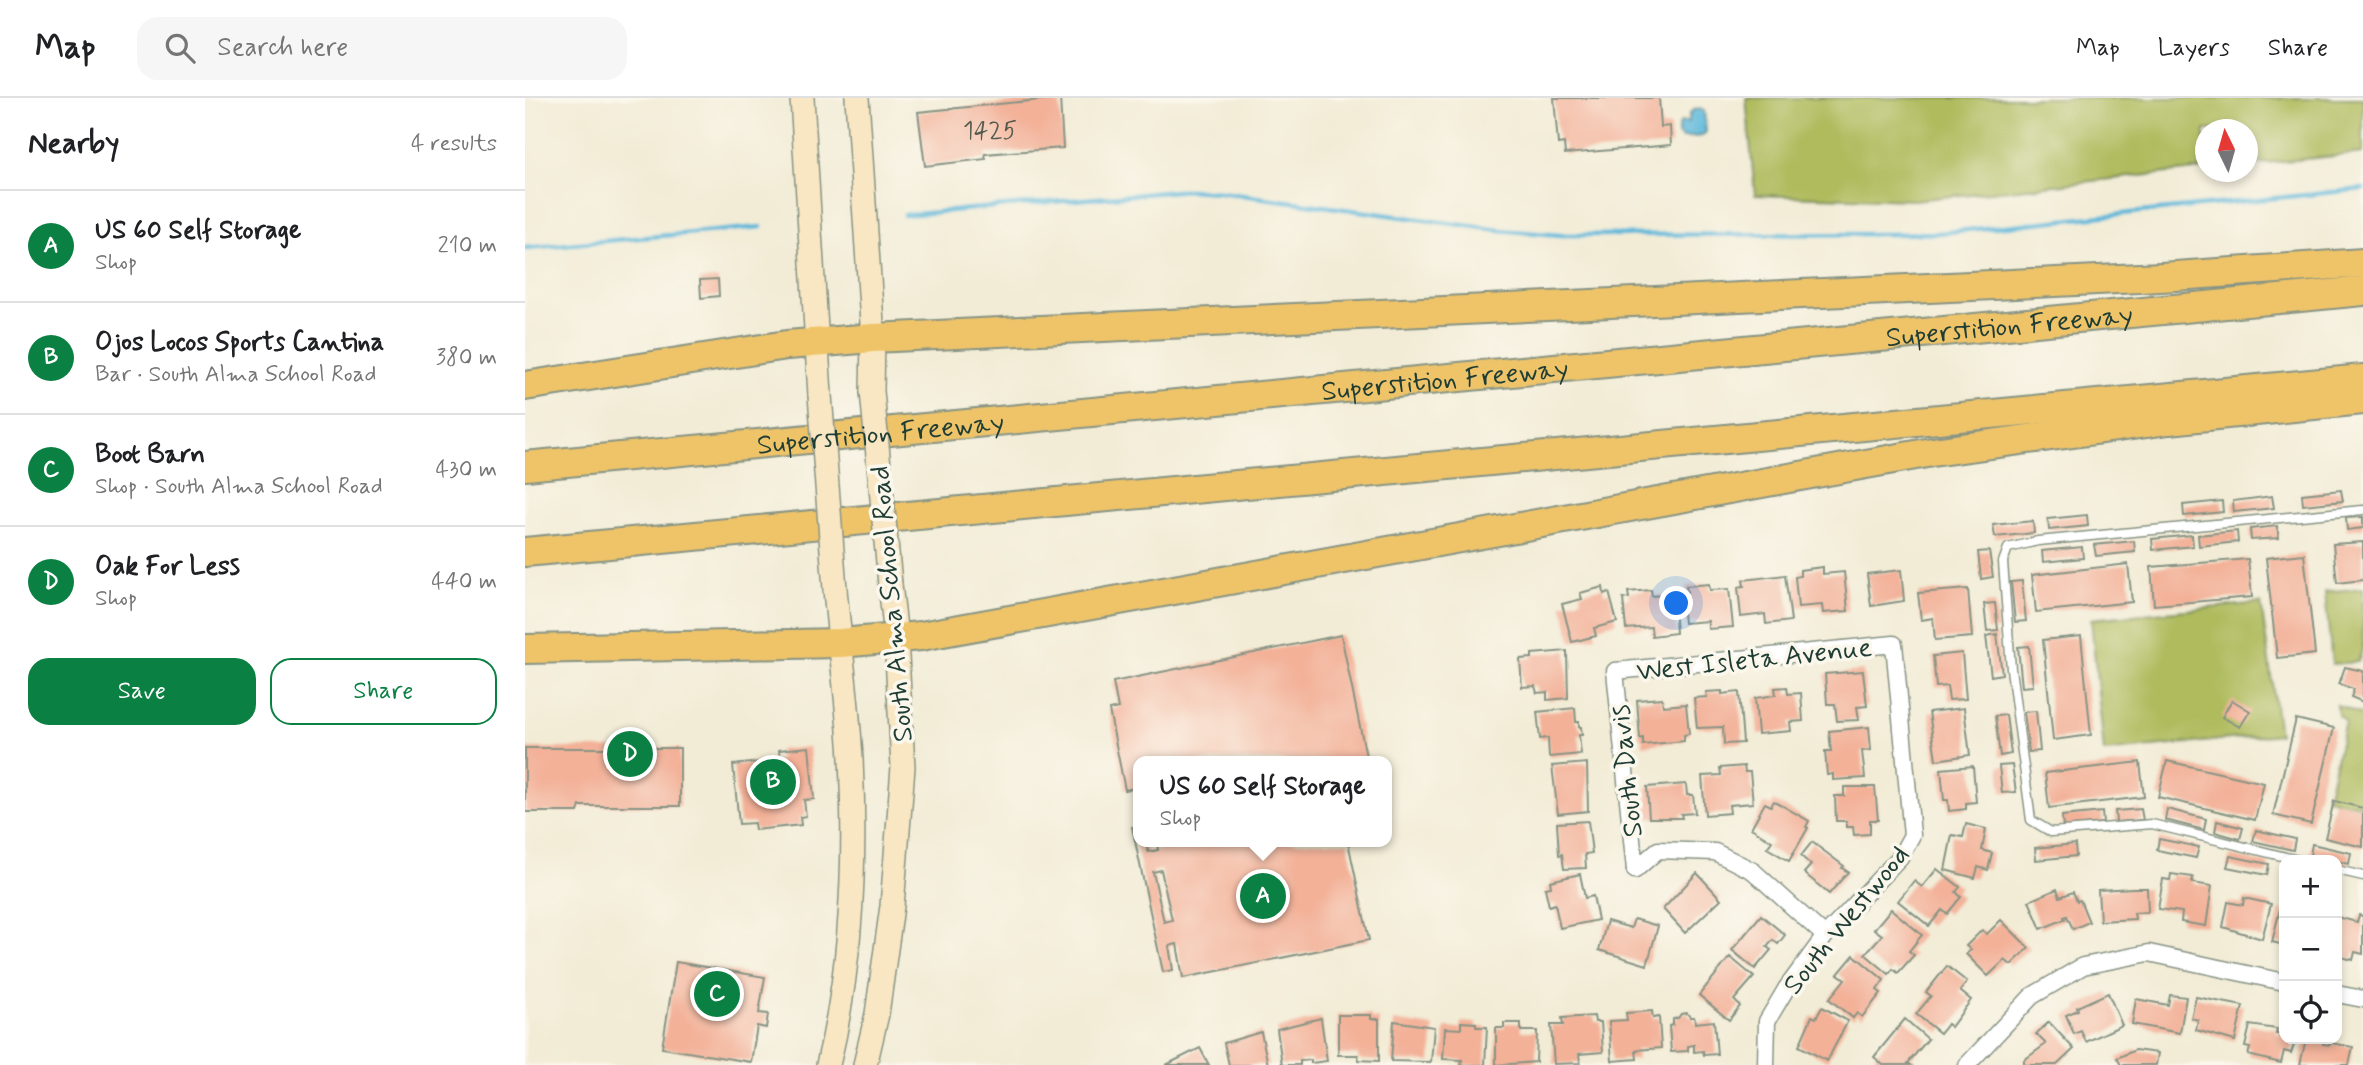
<!DOCTYPE html>
<html lang="en">
<head>
<meta charset="utf-8">
<style>
	body { margin:0; font-family:Mynerve,sans-serif; background:#f6f6f6; color:#202124 }
	.controls { position:absolute; right:21px; bottom:21px; display:grid; overflow:hidden; border-radius:14px; box-shadow:0 4px 10px #0003 }
	.controls button { width:63px; height:63px; display:grid; place-items:center; padding:0; border:0; border-bottom:2px solid #e0e0e0; background:#fff; color:#202124; font:35px sans-serif }
	.compass { position:absolute; left:1670px; top:21px; width:63px; height:63px; border-radius:50%; background:#fff; box-shadow:0 4px 10px #0003; rotate:355deg }
	.you { position:absolute; left:1152px; top:506px; width:24px; height:24px; margin:-18px; border:5px solid #fff; border-radius:50%; background:#1a73e8; box-shadow:0 0 0 10px #1a73e833 }
	.badge { display:grid; place-items:center; width:46px; height:46px; border-radius:50%; background:#0b8043; color:#fff; font-size:23px; font-weight:700 }
	.pin { position:absolute; translate:-50% -50%; border:4px solid #fff; box-shadow:0 2px 7px #0006 }
	.popup { position:absolute; left:608px; top:658px; width:259px; height:91px; box-sizing:border-box; display:grid; place-content:center; border-radius:14px; background:#fff; filter:drop-shadow(0 2px 5px #0005); font-size:23px; white-space:nowrap; color:#757577 }
	.popup b { font-size:26px; color:#202124 }
	.popup::after { content:''; position:absolute; left:50%; top:100%; margin-left:-14px; border:14px solid transparent; border-top-color:#fff }
	.list { margin:0; padding:0; list-style:none }
	h2 { display:flex; justify-content:space-between; align-items:center; height:91px; margin:0; padding:0 28px; font-size:30px }
	h2 small { font-size:23px; font-weight:400; color:#757577 }
	.list li { display:grid; grid-template-columns:46px 1fr auto; gap:21px; align-items:center; box-sizing:border-box; height:112px; padding:0 28px; border-top:2px solid #e0e0e0 }
	.list b { display:block; font-size:26px; white-space:nowrap }
	.list p { margin:0; font-size:23px; white-space:nowrap; color:#757577 }
	.list em { font-size:23px; font-style:normal; color:#757577 }
	.actions { display:flex; gap:14px; padding:21px 28px }
	.actions a { flex:1; padding:16px 0; border:2px solid #0b8043; border-radius:21px; text-align:center; font-size:24px; color:#0b8043 }
	.actions .main { background:#0b8043; color:#fff }
	.icon { flex:none; width:38px; height:38px; fill:none; stroke:currentColor; stroke-width:2; stroke-linecap:round; stroke-linejoin:round }
	.map { position:relative; flex:none; width:1838px; height:967px; overflow:hidden }
	header { display:flex; align-items:center; gap:42px; box-sizing:border-box; height:98px; padding:0 35px; background:#fff; border-bottom:2px solid #e0e0e0 }
	header strong { font-size:33px }
	nav { display:flex; gap:38px; margin-inline-start:auto; font-size:24px }
	.search { width:490px; height:63px; background:#f6f6f6; display:flex; align-items:center; gap:18px; box-sizing:border-box; padding:0 24px; border-radius:21px; color:#757577; font-size:26px }
	main { display:flex }
	aside { flex:1; background:#fff }
	.map>svg:first-child { display:block }
	.green { fill:#afbb5d; stroke:#677c48; stroke-width:2 }
	.water { fill:#5cb7da; stroke:#3e7a87; stroke-width:2 }
	.lines { fill:none; stroke-linecap:round; stroke-linejoin:round }
	.stream { stroke:#5cb7da; stroke-width:4.5 }
	.building { fill:#f3b198; fill-rule:evenodd }
	.service-casing { stroke:#889485; stroke-width:11 }
	.minor-casing { stroke:#889485; stroke-width:19 }
	.secondary-casing { stroke:#889485; stroke-width:26 }
	.motorway-casing { stroke:#889485; stroke-width:32 }
	.service { stroke:#fff; stroke-width:8 }
	.minor { stroke:#fff; stroke-width:16 }
	.secondary { stroke:#f9e7c3; stroke-width:23 }
	.motorway { stroke:#efc469; stroke-width:28 }
	.secondary-bridge-casing { stroke:#889485; stroke-width:26; stroke-linecap:butt }
	.secondary-bridge { stroke:#f9e7c3; stroke-width:23 }
	.labels { text-anchor:middle; stroke-width:7; stroke-linejoin:round; paint-order:stroke }
	.number-label { font-size:24px; fill:#545a4d }
	.street-label { font-size:28px; fill:#1f3d34; stroke:#fbf7ec }
</style>
</head>
<body>
<header>
<strong>Map</strong>
<div class="search"><svg class="icon" aria-label="search" viewBox="0 0 24 24"><circle cx="10" cy="10" r="6"/><path d="M15 15l6 6"/></svg>Search here</div>
<nav><a>Map</a><a>Layers</a><a>Share</a></nav>
</header>
<main>
<aside>
<h2>Nearby<small>4 results</small></h2>
<ul class="list">
<li><span class="badge">A</span><div><b>US 60 Self Storage</b><p>Shop</p></div><em>210 m</em></li>
<li><span class="badge">B</span><div><b>Ojos Locos Sports Cantina</b><p>Bar · South Alma School Road</p></div><em>380 m</em></li>
<li><span class="badge">C</span><div><b>Boot Barn</b><p>Shop · South Alma School Road</p></div><em>430 m</em></li>
<li><span class="badge">D</span><div><b>Oak For Less</b><p>Shop</p></div><em>440 m</em></li>
</ul>
<div class="actions"><a class="main">Save</a><a>Share</a></div>
</aside>
<div class="map">
<svg width="1838" height="967" viewBox="0 0 1838 967">
	<rect width="100%" height="100%" fill="#fbf7ec"/>
	<filter id="ink" filterUnits="userSpaceOnUse"><feTurbulence type="fractalNoise" baseFrequency=".0143" numOctaves="2"/><feDisplacementMap in="SourceGraphic" scale="14" xChannelSelector="R" yChannelSelector="G"/><feConvolveMatrix kernelMatrix="1 2 1 2 8 2 1 2 1" color-interpolation-filters="sRGB"/></filter>
	<filter id="wash" filterUnits="userSpaceOnUse"><feTurbulence type="fractalNoise" baseFrequency=".00686" numOctaves="4" result="noise"/><feDisplacementMap in="SourceGraphic" scale="28" xChannelSelector="R" yChannelSelector="G"/><feGaussianBlur stdDeviation="1.57" result="paint"/><feColorMatrix in="noise" values="0 0 0 0 0 0 0 0 0 0 0 0 0 0 0 0 0 1.4 0 .05"/><feComposite in="paint" operator="in"/></filter>
	<g filter="url(#wash)">
		<rect width="100%" height="100%" fill="#f2ecd6"/>
		<g class="green">
			<polygon points="1221,0 1838,0 1838,55 1723,67 1722,32 1680,32 1680,71 1389,102 1230,97"/>
			<polygon points="1838,490 1838,549 1833,564 1807,566 1800,494"/>
			<polygon points="1736,505 1754,636 1579,654 1566,521"/>
			<polygon points="1812,607 1838,618 1838,708 1802,700 1820,624 1813,617"/>
		</g>
		<polygon class="water" points="1175,11 1179,13 1181,34 1177,38 1157,40 1153,36 1153,29 1156,24 1163,24 1165,15 1168,12"/>
		<g class="lines">
			<g class="stream">
				<polyline points="379,117 663,92 695,94 974,132 1035,137 1369,136 1413,135 1838,91"/>
				<polyline points="0,150 236,129"/>
			</g>
		</g>
		<g id="blocks">
			<g class="building">
				<polygon points="535,0 538,50 460,56 461,61 400,68 393,14"/>
				<polygon points="1029,0 1134,0 1136,29 1145,28 1146,47 1040,56 1039,45 1033,46"/>
				<polygon points="193,181 194,198 176,200 175,182"/>
				<polygon points="1816,392 1818,403 1778,407 1777,396"/>
				<polygon points="1747,398 1749,410 1709,414 1708,403"/>
				<polygon points="1697,403 1698,414 1659,418 1658,407"/>
				<polygon points="1562,417 1563,428 1524,432 1523,421"/>
				<polygon points="1838,419 1838,430 1822,432 1821,420"/>
				<polygon points="1508,423 1509,435 1470,439 1468,427"/>
				<polygon points="1752,428 1754,440 1726,442 1725,431"/>
				<polygon points="1712,433 1713,444 1674,448 1673,437"/>
				<polygon points="1667,437 1668,448 1628,452 1627,441"/>
				<polygon points="1609,443 1610,454 1571,458 1569,447"/>
				<polygon points="1838,444 1838,482 1812,485 1808,446"/>
				<polygon points="1557,449 1558,460 1518,464 1517,453"/>
				<polygon points="1464,453 1468,479 1456,481 1453,454"/>
				<polygon points="1779,456 1790,556 1752,560 1741,460"/>
				<polygon points="1723,461 1727,499 1629,507 1626,469"/>
				<polygon points="1603,466 1607,504 1511,514 1507,477"/>
				<polygon points="1298,469 1298,476 1319,474 1323,513 1298,515 1297,507 1273,509 1270,479 1275,478 1275,472"/>
				<polygon points="1376,472 1379,503 1346,508 1342,476"/>
				<polygon points="1260,477 1266,523 1241,526 1240,516 1216,519 1213,489 1219,488 1218,482"/>
				<polygon points="1497,483 1501,523 1490,524 1486,484"/>
				<polygon points="1184,486 1185,492 1204,491 1208,529 1183,531 1183,523 1159,525 1156,495 1162,494 1161,488"/>
				<polygon points="1078,489 1079,496 1084,494 1092,524 1069,530 1071,538 1047,544 1037,506 1057,501 1055,495"/>
				<polygon points="1443,491 1447,539 1410,542 1408,520 1396,522 1393,495"/>
				<polygon points="1126,492 1127,498 1148,496 1151,535 1127,538 1126,529 1101,531 1098,501 1104,500 1103,494"/>
				<polygon points="1470,505 1473,532 1462,533 1459,506"/>
				<polygon points="1472,536 1477,576 1466,578 1461,538"/>
				<polygon points="816,537 842,663 614,663 614,701 610,690 600,692 584,612 593,610 588,584"/>
				<polygon points="1556,538 1566,637 1528,642 1518,542"/>
				<polygon points="1504,548 1508,588 1497,589 1493,549"/>
				<polygon points="1042,553 1043,600 1022,602 1022,594 1012,595 1010,588 997,589 995,561 1007,560 1007,556"/>
				<polygon points="1437,555 1441,601 1424,602 1422,588 1411,589 1408,558"/>
				<polygon points="1820,569 1838,573 1838,604 1826,599 1829,591 1814,586"/>
				<polygon points="1338,573 1342,608 1332,609 1334,622 1312,623 1310,606 1302,606 1300,576"/>
				<polygon points="1262,589 1263,596 1276,595 1278,623 1265,624 1266,633 1233,636 1230,600 1251,597 1250,590"/>
				<polygon points="1197,593 1197,596 1214,594 1218,645 1199,646 1198,629 1172,630 1169,600 1182,599 1181,594"/>
				<polygon points="1137,600 1138,608 1161,606 1164,636 1159,637 1159,643 1118,647 1118,640 1115,641 1112,602"/>
				<polygon points="1707,602 1725,613 1715,629 1697,619"/>
				<polygon points="1050,610 1051,624 1054,624 1054,629 1056,629 1057,637 1054,637 1056,656 1024,659 1023,640 1015,641 1012,614"/>
				<polygon points="1439,610 1445,657 1411,662 1404,614"/>
				<polygon points="1511,613 1515,653 1504,654 1499,614"/>
				<polygon points="1481,617 1486,656 1475,658 1470,618"/>
				<polygon points="1771,621 1809,630 1786,726 1748,717"/>
				<polygon points="1344,629 1346,652 1337,653 1340,680 1308,682 1308,676 1302,677 1300,653 1306,653 1304,633"/>
				<polygon points="284,649 289,701 279,702 281,718 275,719 276,727 230,732 229,725 214,726 208,667 255,662 254,652"/>
				<polygon points="0,650 155,650 155,708 55,708 53,714 0,714"/>
				<polygon points="1642,663 1739,685 1730,722 1633,699"/>
				<polygon points="1615,664 1619,699 1524,710 1520,675"/>
				<polygon points="1062,665 1063,713 1033,716 1027,668"/>
				<polygon points="1487,667 1491,694 1477,695 1474,668"/>
				<polygon points="1219,668 1220,674 1225,674 1228,705 1204,707 1205,715 1180,717 1177,678 1196,677 1195,670"/>
				<polygon points="1448,668 1451,704 1441,705 1441,711 1424,713 1423,702 1419,702 1416,671"/>
				<polygon points="1161,686 1162,697 1168,697 1170,715 1156,716 1157,720 1124,720 1122,689"/>
				<polygon points="1319,689 1350,689 1353,722 1345,722 1345,736 1329,737 1328,729 1321,729 1321,723 1311,723 1310,698 1319,698"/>
				<polygon points="1249,703 1284,723 1281,729 1283,730 1264,763 1242,750 1247,743 1226,730 1240,705 1246,708"/>
				<polygon points="1809,703 1838,710 1838,749 1800,740"/>
				<polygon points="1616,711 1618,722 1591,724 1590,713"/>
				<polygon points="1642,711 1681,721 1679,732 1640,722"/>
				<polygon points="1577,714 1578,725 1538,729 1537,718"/>
				<polygon points="1063,723 1067,755 1060,756 1061,770 1039,771 1037,756 1034,757 1032,725"/>
				<polygon points="1692,723 1718,730 1715,741 1690,734"/>
				<polygon points="1441,726 1461,731 1457,752 1467,755 1463,772 1453,769 1450,780 1420,772 1427,737 1438,739"/>
				<path d="M 614,728 L 614,744 L 621,744 L 623,754 L 633,752 L 632,744 L 823,744 L 844,842 L 658,880 L 652,846 L 644,848 L 648,872 L 638,874 L 607,729 ZM 636,772 L 647,822 L 639,824 L 628,774 Z"/>
				<polygon points="1731,732 1770,741 1768,752 1728,743"/>
				<polygon points="1634,741 1674,749 1671,760 1632,752"/>
				<polygon points="1287,744 1319,768 1317,770 1323,774 1304,796 1279,775 1286,767 1276,758"/>
				<polygon points="1550,746 1551,758 1511,762 1510,750"/>
				<polygon points="1787,746 1826,755 1824,766 1785,757"/>
				<polygon points="1705,758 1744,766 1742,777 1702,769"/>
				<polygon points="1412,771 1435,789 1431,794 1436,799 1422,816 1417,812 1404,828 1373,803 1389,783 1397,789"/>
				<polygon points="1172,775 1196,801 1160,835 1138,811"/>
				<polygon points="1055,776 1060,800 1068,798 1073,822 1035,830 1030,806 1024,808 1020,790 1026,789 1025,783"/>
				<polygon points="1646,776 1668,779 1667,785 1687,788 1681,828 1656,824 1657,814 1633,811 1638,781 1645,782"/>
				<polygon points="1608,790 1622,790 1623,814 1609,815 1610,821 1575,823 1573,792"/>
				<polygon points="1532,791 1535,799 1548,794 1552,803 1555,802 1564,824 1548,831 1542,818 1539,819 1540,821 1516,831 1504,803"/>
				<polygon points="1719,800 1746,806 1737,841 1698,829 1703,804 1718,807"/>
				<polygon points="1366,811 1397,837 1384,853 1389,857 1373,875 1368,871 1364,876 1340,856 1357,837 1349,831"/>
				<polygon points="1755,811 1759,812 1759,847 1747,844"/>
				<polygon points="1236,817 1260,837 1253,846 1248,842 1242,849 1246,852 1230,871 1207,852"/>
				<polygon points="1834,817 1838,818 1838,856 1830,854 1828,862 1812,858 1812,819 1832,824"/>
				<polygon points="1109,821 1133,828 1122,867 1074,852 1082,823 1106,830"/>
				<polygon points="1476,822 1504,850 1486,867 1480,862 1463,878 1441,856 1446,852 1441,848 1457,832 1462,836"/>
				<polygon points="1329,857 1359,882 1352,892 1356,895 1337,919 1332,915 1328,920 1304,901 1320,881 1313,876"/>
				<polygon points="1205,859 1229,879 1209,902 1215,908 1204,922 1174,897"/>
				<polygon points="151,864 240,879 234,915 243,916 241,930 232,928 226,964 137,950"/>
				<polygon points="1422,868 1442,884 1435,893 1446,902 1426,929 1422,926 1415,935 1391,916 1406,898 1401,894"/>
				<polygon points="1583,895 1597,927 1561,944 1556,933 1549,936 1541,917 1553,912 1552,909"/>
				<polygon points="1645,897 1661,899 1655,935 1607,926 1611,901 1643,907"/>
				<polygon points="1671,899 1718,908 1710,943 1671,932 1673,922 1666,920"/>
				<polygon points="1297,909 1323,923 1302,963 1274,948 1287,918 1291,920"/>
				<polygon points="1127,913 1128,920 1134,919 1136,950 1111,952 1112,961 1087,963 1084,923 1102,922 1101,915"/>
				<polygon points="1162,915 1165,919 1169,919 1170,925 1189,923 1192,956 1179,957 1178,953 1169,954 1169,947 1163,948 1163,953 1146,954 1144,928 1148,927 1148,921 1153,920 1156,916"/>
				<polygon points="813,917 846,917 846,921 854,921 854,963 833,962 833,957 813,957"/>
				<polygon points="1069,918 1070,924 1076,924 1078,954 1054,956 1055,965 1029,966 1026,927 1038,927 1037,920"/>
				<polygon points="1758,918 1759,941 1771,941 1766,955 1759,953 1756,965 1723,957 1725,950 1720,949 1725,927 1752,931 1751,936 1754,936"/>
				<polygon points="796,920 802,963 786,965 786,962 775,963 775,967 757,967 752,931"/>
				<polygon points="1380,921 1403,941 1383,965 1386,967 1358,967 1349,959"/>
				<polygon points="869,923 909,929 906,964 866,963"/>
				<polygon points="936,924 951,925 951,929 962,929 960,967 936,967 937,962 918,961 920,930 936,931"/>
				<polygon points="1524,924 1549,951 1532,967 1499,967 1499,962 1521,946 1511,936"/>
				<polygon points="979,925 996,925 996,933 1012,933 1011,964 971,967 971,930 979,930"/>
				<polygon points="736,934 743,967 704,967 699,945"/>
				<polygon points="1781,941 1799,942 1798,946 1805,947 1806,945 1828,949 1824,967 1775,967"/>
				<polygon points="675,950 684,967 641,967"/>
				<polygon points="1610,952 1633,955 1631,967 1596,967 1592,960"/>
			</g>
		</g>
	</g>
	<g filter="url(#ink)">
		<use href="#blocks" fill-opacity="0" stroke="#889485" stroke-width="2"/>
		<g class="lines">
			<defs>
				<g id="service">
					<polyline points="1773,762 1627,726 1526,734 1506,722 1486,571 1478,464 1483,450 1513,443 1838,412"/>
					<polyline points="1812,772 1838,778"/>
				</g>
				<g id="minor">
					<polyline points="1110,772 1090,573 1369,546 1387,737 1375,759 1300,838 1261,891 1242,923 1241,967"/>
					<polyline points="1110,772 1133,752 1190,754 1228,773 1300,838"/>
					<polyline points="1812,896 1838,901"/>
					<polyline points="1442,967 1507,898 1558,868 1624,855 1759,884"/>
				</g>
				<g id="secondary">
					<polyline points="277,0 295,297"/>
					<polyline points="332,0 348,240 347,293"/>
					<path d="M 303,967 C 327,868 331,763 326,661 C 323,604 315,548 310,491"/>
					<polyline points="340,967 352,916 367,808 378,669 371,539 365,486"/>
				</g>
				<g id="motorway">
					<polyline points="0,288 262,247 348,240 1636,179 1838,165"/>
					<path id="s1" d="M 0,368 L 1838,193"/>
					<polyline points="0,454 1838,281"/>
					<polyline points="0,551 315,545 396,538 1407,354 1644,322 1838,302"/>
				</g>
			</defs>
			<use href="#service" class="service-casing"/>
			<use href="#minor" class="minor-casing"/>
			<use href="#secondary" class="secondary-casing"/>
			<use href="#motorway" class="motorway-casing"/>
			<use href="#service" class="service"/>
			<use href="#minor" class="minor"/>
			<use href="#secondary" class="secondary"/>
			<use href="#motorway" class="motorway"/>
			<defs>
				<g id="secondary-bridge">
					<polyline points="347,293 365,486"/>
					<polyline points="295,297 310,491"/>
				</g>
			</defs>
			<use href="#secondary-bridge" class="secondary-bridge-casing"/>
			<use href="#secondary-bridge" class="secondary-bridge"/>
		</g>
	</g>
	<g class="labels">
		<g class="number-label">
			<text x="465" y="40">1425</text>
		</g>
		<g class="street-label">
			<text dy="10" stroke="none"><textPath href="#s1" startOffset="1491">Superstition Freeway</textPath></text>
			<text dy="10" stroke="none"><textPath href="#s1" startOffset="924">Superstition Freeway</textPath></text>
			<text dy="10" stroke="none"><textPath href="#s1" startOffset="357">Superstition Freeway</textPath></text>
			<text transform="translate(365 506) rotate(-95)" y="10">South Alma School Road</text>
			<text transform="translate(1229 560) rotate(-6)" y="10">West Isleta Avenue</text>
			<text transform="translate(1100 673) rotate(-96)" y="10">South Davis</text>
			<text transform="translate(1320 821) rotate(-51)" y="10">South Westwood</text>
		</g>
	</g>
</svg>
<div class="controls">
<button>+</button>
<button>−</button>
<button><svg class="icon" aria-label="locate" viewBox="0 0 24 24"><circle cx="12" cy="12" r="6"/><path d="M12 2v4M12 18v4M2 12h4M18 12h4"/></svg></button>
</div>
<svg class="compass" viewBox="-18 -18 36 36"><path d="M0-13l5 13h-10z" fill="#e53935"/><path d="M0 13l5-13h-10z" fill="#757577"/></svg>
<div class="you"></div>
<div class="pin badge" style="left:738px;top:798px">A</div>
<div class="popup"><b>US 60 Self Storage</b>Shop</div>
<div class="pin badge" style="left:248px;top:684px">B</div>
<div class="pin badge" style="left:192px;top:896px">C</div>
<div class="pin badge" style="left:105px;top:656px">D</div>
</div>
</main>
</body>
</html>
